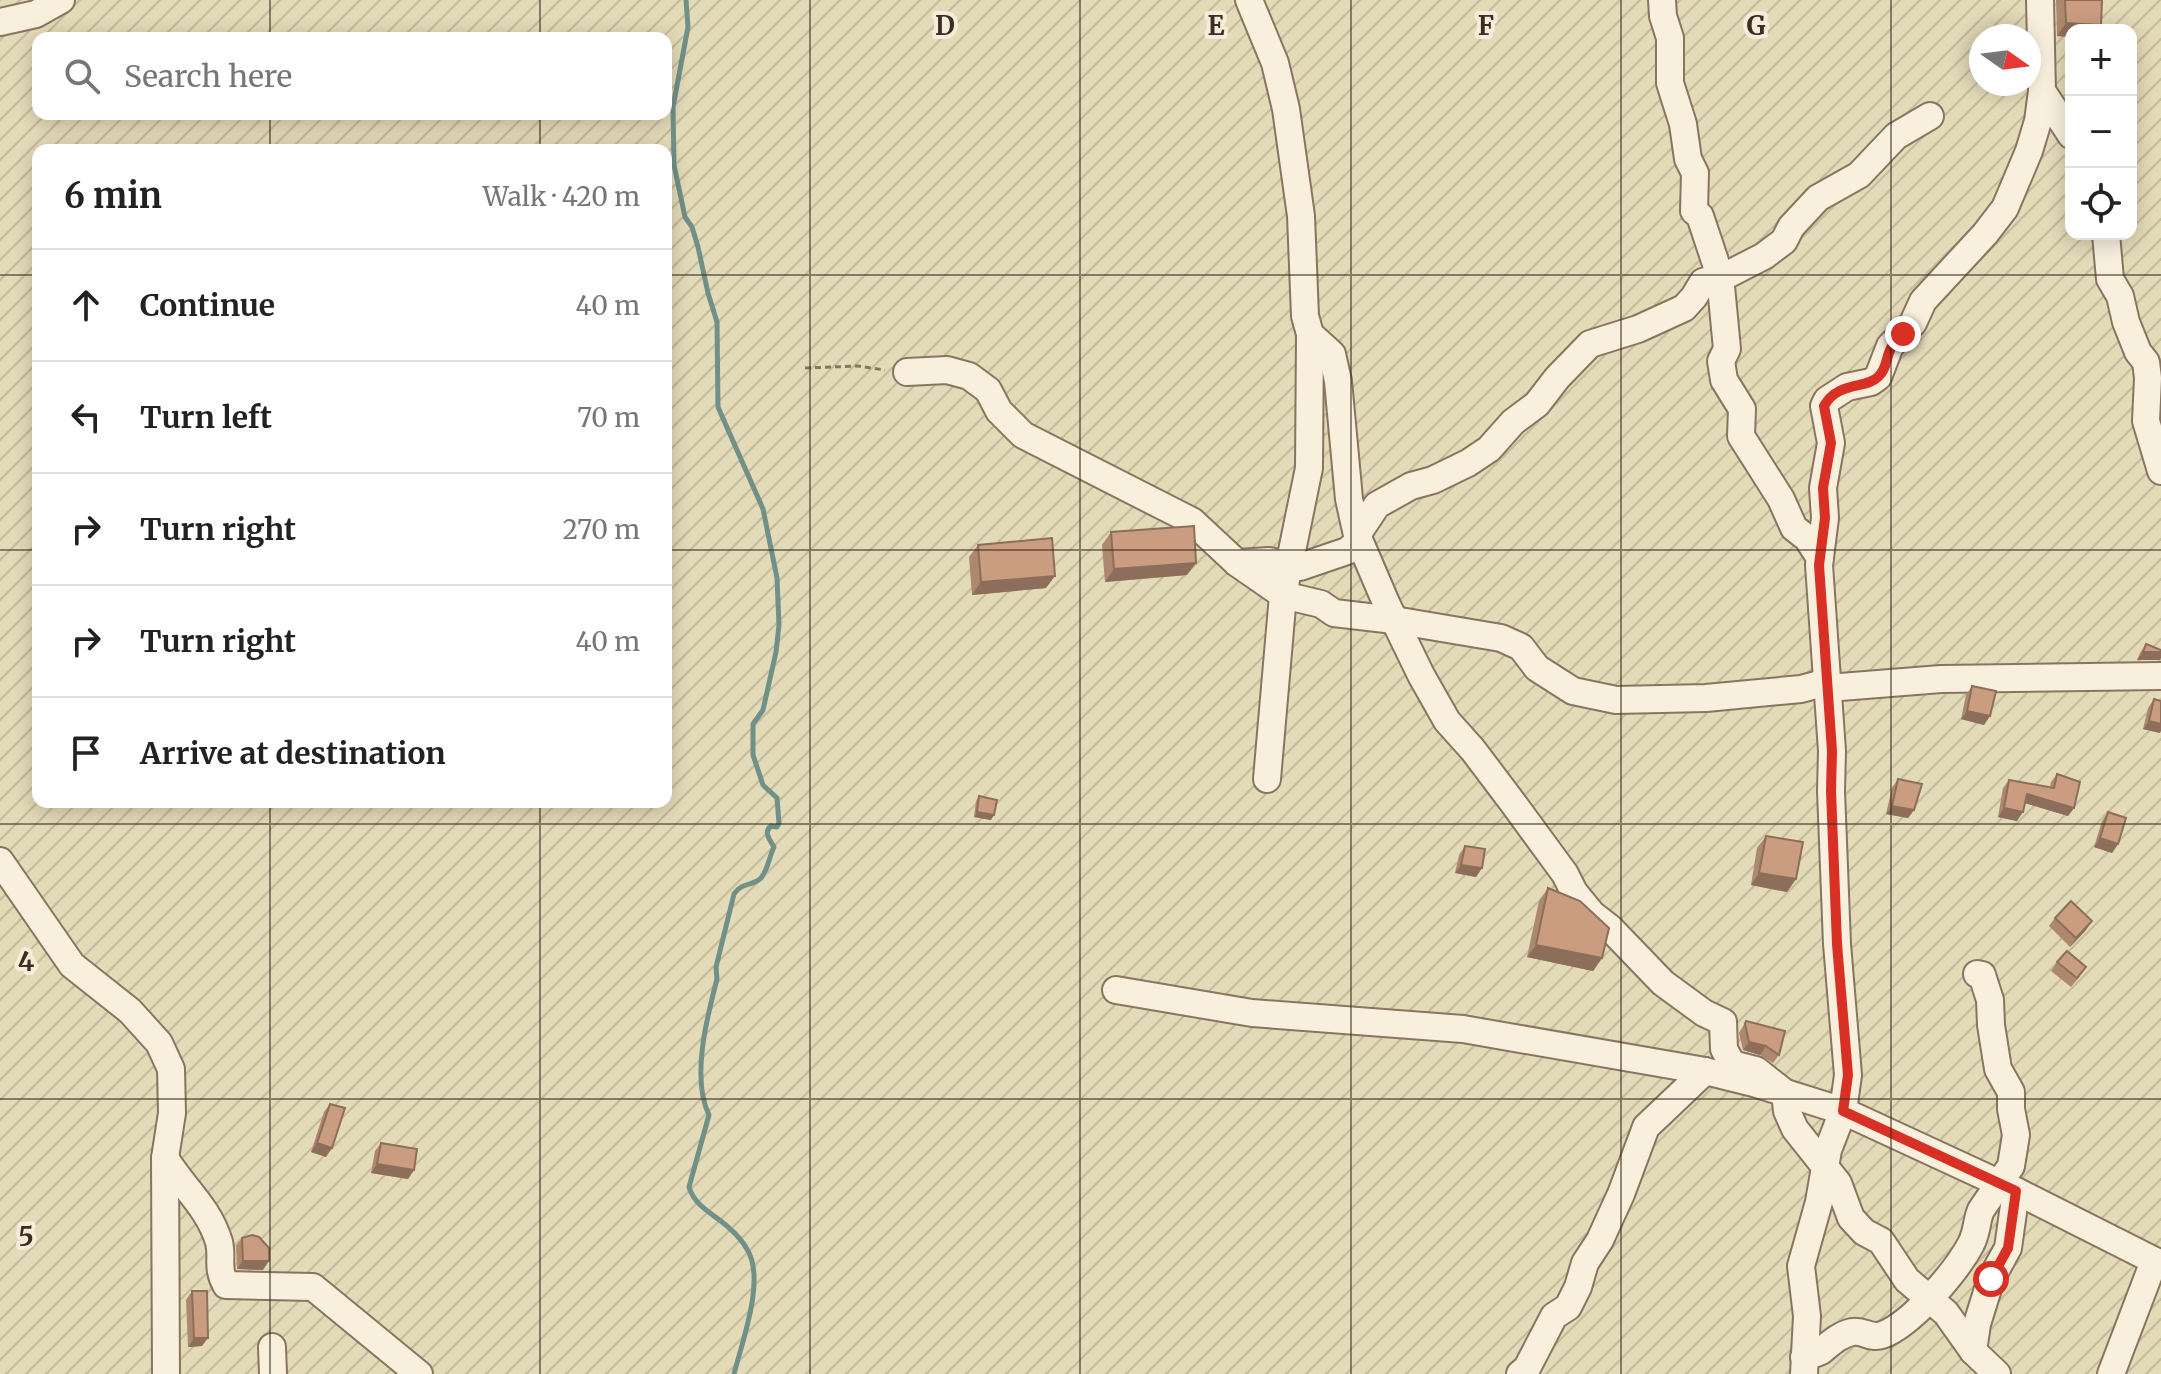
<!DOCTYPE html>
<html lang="en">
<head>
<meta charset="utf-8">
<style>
	body { margin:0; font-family:Merriweather,serif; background:#f2f2f2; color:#222 }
	.controls { position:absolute; right:24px; top:24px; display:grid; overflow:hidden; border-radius:16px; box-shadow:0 4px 20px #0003 }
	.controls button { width:72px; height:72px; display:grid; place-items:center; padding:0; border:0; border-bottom:2px solid #e0e0e0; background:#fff; color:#222; font:40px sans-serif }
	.compass { position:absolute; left:1969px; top:24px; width:72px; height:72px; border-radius:50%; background:#fff; box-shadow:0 4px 20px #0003; rotate:104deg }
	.stop { position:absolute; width:24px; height:24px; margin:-18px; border:6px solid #d93025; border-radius:50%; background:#fff }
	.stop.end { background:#d93025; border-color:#fff; box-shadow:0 2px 8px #0008 }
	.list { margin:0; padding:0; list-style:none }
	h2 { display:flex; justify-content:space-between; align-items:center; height:104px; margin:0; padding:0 32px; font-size:34px }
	h2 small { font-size:26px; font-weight:400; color:#767676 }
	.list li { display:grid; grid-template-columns:52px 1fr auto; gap:24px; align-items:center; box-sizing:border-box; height:112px; padding:0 32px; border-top:2px solid #e0e0e0 }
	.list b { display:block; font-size:30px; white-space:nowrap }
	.list em { font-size:26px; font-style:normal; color:#767676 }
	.icon { flex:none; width:44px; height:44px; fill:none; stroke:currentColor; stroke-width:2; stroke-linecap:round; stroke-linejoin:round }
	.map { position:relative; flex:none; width:2161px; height:1374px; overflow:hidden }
	.search { position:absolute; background:#fff; box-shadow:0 4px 20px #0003; left:32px; top:32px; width:640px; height:88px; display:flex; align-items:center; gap:20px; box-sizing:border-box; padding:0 28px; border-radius:16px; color:#767676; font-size:30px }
	.panel { position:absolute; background:#fff; box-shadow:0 4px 20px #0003; left:32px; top:144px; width:640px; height:664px; border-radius:16px }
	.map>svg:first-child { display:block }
	.farmland { fill:url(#farmland-furrows); fill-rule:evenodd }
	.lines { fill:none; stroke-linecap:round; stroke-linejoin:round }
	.stream { stroke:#719088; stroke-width:5 }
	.minor-casing { stroke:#89745f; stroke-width:30 }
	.path { stroke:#89745f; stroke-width:3; stroke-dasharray:6 4; stroke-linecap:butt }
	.minor { stroke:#f8efdd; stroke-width:26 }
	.wall { fill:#ae876f }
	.shaded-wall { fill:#8d6e5a }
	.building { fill:#ca9d81; stroke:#8d6e5a; stroke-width:2 }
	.route { stroke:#d93025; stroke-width:10 }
	.grid { fill:none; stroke:#3b2d21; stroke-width:2; stroke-opacity:0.55 }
	.grid-label { font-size:26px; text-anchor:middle; font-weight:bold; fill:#3b2d21; stroke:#f5ecd9; stroke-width:8; stroke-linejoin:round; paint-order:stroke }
</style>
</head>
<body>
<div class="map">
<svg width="2161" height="1374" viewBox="0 0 2161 1374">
	<defs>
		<pattern id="farmland-furrows" width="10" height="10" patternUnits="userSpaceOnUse" patternTransform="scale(2)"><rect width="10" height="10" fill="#e3dab7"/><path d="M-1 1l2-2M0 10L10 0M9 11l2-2" fill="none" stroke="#c4bb9d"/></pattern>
	</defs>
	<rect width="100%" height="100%" fill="#ede2ca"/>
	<path class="farmland" d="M 0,0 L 2161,0 L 2161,1374 L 0,1374 ZM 2071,30 L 2131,30 L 2131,234 L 2071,234 ZM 1981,36 L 2029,36 L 2029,84 L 1981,84 ZM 38,38 L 666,38 L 666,114 L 38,114 ZM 38,150 L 666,150 L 666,802 L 38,802 Z"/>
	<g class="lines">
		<path class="stream" d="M 686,0 L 688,27 L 673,107 L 674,165 L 685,217 L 692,227 L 698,247 L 708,293 L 717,322 L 718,407 L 763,509 L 777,578 L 779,625 L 776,652 L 763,710 L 753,724 L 753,755 L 763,785 L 777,798 L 779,823 L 777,827 L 771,826 C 763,832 770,840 774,847 C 769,857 768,870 761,878 C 752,887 743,881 734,894 L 716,967 L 717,979 C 707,1017 691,1078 709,1115 L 689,1187 C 695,1207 714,1214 728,1227 C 735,1233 744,1243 748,1251 C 765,1281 742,1342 734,1374"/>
		<defs>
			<g id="minor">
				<polyline points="1249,0 1275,63 1286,109 1301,216 1305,316 1310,334 1332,354 1338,381 1349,499 1357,535 1387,605 1421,675 1447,721 1473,750 1513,803 1565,874 1574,892 1592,914 1610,928 1663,983 1704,1013 1723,1022 1724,1049 1732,1064 1756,1070 1785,1093 1787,1111 1795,1129 1838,1183 1851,1218 1864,1232 1881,1241 1907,1280 1946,1313 1973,1351"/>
				<polyline points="1662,0 1663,16 1670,38 1670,83 1683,124 1688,159 1695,173 1694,211 1700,216 1720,276 1727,349 1721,361 1724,380 1742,409 1741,436 1781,499 1794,528 1807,538 1820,558"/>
				<polyline points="0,22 36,14 61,0"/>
				<polyline points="2042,91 2071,135"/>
				<polyline points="2106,234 2110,279 2120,296 2126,322 2138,352 2146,362 2148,378 2146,421 2161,471"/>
				<polyline points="907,372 947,370 969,376 988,390 999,411 1023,435 1192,521 1237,563 1283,595 1321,604 1334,613 1394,620 1501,638 1521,647 1537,668 1573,691 1616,700 1706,698 1801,689 1827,682"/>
				<polyline points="1237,563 1269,561 1300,567 1347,551 1357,543 1357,535 1377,505 1411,486 1433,480 1468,463 1489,449 1513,422 1537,404 1557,378 1590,344 1638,329 1684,308 1694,297 1703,282 1731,273 1764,256 1784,241 1791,227 1818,198 1859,175 1896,136 1930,116"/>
				<polyline points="1828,688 1941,679 2161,676"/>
				<polyline points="1267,779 1283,595 1309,468 1310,334"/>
				<polyline points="0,861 72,965 130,1011 159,1043 171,1069 172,1113 165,1158 166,1374"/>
				<polyline points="1116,990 1252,1013 1463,1029 1705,1071 1757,1084 1843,1111 2016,1191 2161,1264"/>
				<path d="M 165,1158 C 183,1188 208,1206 219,1242 C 223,1258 216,1267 226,1285 L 313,1287 L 419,1374"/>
				<polyline points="272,1347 273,1374"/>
				<path d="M 1804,1357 C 1809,1355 1815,1354 1821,1351 C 1831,1343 1839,1335 1852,1332 C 1864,1330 1870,1339 1882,1335 C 1911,1325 1956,1272 1971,1244 C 1978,1230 1976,1221 1981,1210 L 2011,1166 L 2016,1135 L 2011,1109 L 2011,1092 L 1998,1069 L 1991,1025 L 1990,1000 L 1982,975 L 1977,974"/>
				<polyline points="1520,1374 1527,1368 1554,1316 1568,1307 1578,1287 1585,1263 1600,1240 1621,1194 1646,1127 1705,1071"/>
				<polyline points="1804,1374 1807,1316 1801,1266 1819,1202 1828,1150 1843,1111 1848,1075 1837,944 1831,791 1832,751 1819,565 1825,518 1823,488 1831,443 1824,406 1827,400 1847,387 1871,382 1878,377 1890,346 1913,323 1923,301 1985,234 2005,208 2029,151 2038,121 2042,91 2040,0"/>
				<polyline points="1997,1374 1973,1351 1977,1324 1991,1279 2008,1248 2016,1191"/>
				<polyline points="2111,1374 2154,1261"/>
			</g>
		</defs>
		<use href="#minor" class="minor-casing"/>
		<polyline class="path" points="805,368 858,366 885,370"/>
		<use href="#minor" class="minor"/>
	</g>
	<g class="wall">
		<polygon points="2056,0 2102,0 2101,25 2097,30 2071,30 2071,37 2057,36"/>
		<polygon points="1111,532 1187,575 1105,582 1102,545"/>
		<polygon points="978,545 1046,588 972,595 969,557"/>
		<polygon points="2146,644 2161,650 2160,660 2137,660 2140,653"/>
		<polygon points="1972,686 1990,716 1984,725 1961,719 1966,695"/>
		<polygon points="2154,699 2160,733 2143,729 2148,708"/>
		<polygon points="2057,774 2074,808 2068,816 2025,803 2017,821 1998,817 2003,788 2009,780 2050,787 2051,782"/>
		<polygon points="1898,779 1914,810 1908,818 1886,814 1892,788"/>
		<polygon points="979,796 991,820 974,817 976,801"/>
		<polygon points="2108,812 2118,844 2112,853 2094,847 2102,821"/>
		<polygon points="1766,836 1796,879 1787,892 1751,885 1757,848"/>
		<polygon points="1465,846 1482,868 1476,877 1455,873 1459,855"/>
		<polygon points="1548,888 1602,958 1593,971 1527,957 1539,901"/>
		<polygon points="2055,918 2086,930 2070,947 2049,926"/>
		<polygon points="2057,962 2080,976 2071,987 2051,971"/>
		<polygon points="1746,1021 1779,1055 1773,1063 1760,1055 1743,1050 1739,1033"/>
		<polygon points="330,1104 326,1157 311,1152 324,1112"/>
		<polygon points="381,1143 414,1170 408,1179 371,1173 375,1151"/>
		<polygon points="242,1238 263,1270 237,1269 236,1246"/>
		<polygon points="192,1291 202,1346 188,1347 186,1300"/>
	</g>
	<g class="shaded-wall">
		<polygon points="2066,23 2101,25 2097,30 2071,30 2071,37 2057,36"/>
		<polygon points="1196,563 1187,575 1105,582 1114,569"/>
		<polygon points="1055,576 1046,588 972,595 981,582"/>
		<polygon points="2143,652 2161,652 2161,658 2160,660 2137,660"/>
		<polygon points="1967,711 1990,716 1984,725 1961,719"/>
		<polygon points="2149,721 2161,724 2161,731 2160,733 2143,729"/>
		<polygon points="2027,794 2074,808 2068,816 2021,802"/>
		<polygon points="1892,806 1914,810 1908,818 1886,814"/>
		<polygon points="2004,808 2023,812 2017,821 1998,817"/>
		<polygon points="977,812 994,815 991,820 974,817"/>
		<polygon points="2100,838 2118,844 2112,853 2094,847"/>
		<polygon points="1461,865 1482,868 1476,877 1455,873"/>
		<polygon points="1759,873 1796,879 1787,892 1751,885"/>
		<polygon points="2092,921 2086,930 2070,947 2076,938"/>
		<polygon points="1536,945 1602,958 1593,971 1527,957"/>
		<polygon points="1749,1042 1766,1046 1760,1055 1743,1050"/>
		<polygon points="317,1143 332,1148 326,1157 311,1152"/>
		<polygon points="377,1164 414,1170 408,1179 371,1173"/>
		<polygon points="243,1261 269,1261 263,1270 237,1269"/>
		<polygon points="194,1338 208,1338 202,1346 188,1347"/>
	</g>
	<g class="building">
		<polygon points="2065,0 2102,0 2101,25 2066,23"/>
		<polygon points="1194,526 1196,563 1114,569 1111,532"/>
		<polygon points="1052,538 1055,576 981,582 978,545"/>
		<polygon points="2146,644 2161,650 2161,652 2143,652"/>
		<polygon points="1972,686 1996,691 1990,716 1967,711"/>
		<polygon points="2154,699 2161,701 2161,724 2149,721"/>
		<polygon points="2057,774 2080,782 2074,808 2027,794 2023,812 2004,808 2009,780 2054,788"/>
		<polygon points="1898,779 1922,784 1914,810 1892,806"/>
		<polygon points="979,796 997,800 994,815 977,812"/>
		<polygon points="2108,812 2126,818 2118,844 2100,838"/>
		<polygon points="1766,836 1803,842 1796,879 1759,873"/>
		<polygon points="1465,846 1485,849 1482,868 1461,865"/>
		<polygon points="1548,888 1580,901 1609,928 1602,958 1536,945"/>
		<polygon points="2071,901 2092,921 2076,938 2055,918"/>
		<polygon points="2067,951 2086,967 2077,978 2057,962"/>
		<polygon points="1746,1021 1785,1031 1779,1055 1766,1046 1749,1042 1745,1024"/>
		<polygon points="330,1104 345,1108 332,1148 317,1143"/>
		<polygon points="381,1143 417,1149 414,1170 377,1164"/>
		<polygon points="252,1235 259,1237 269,1248 269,1261 243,1261 242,1238"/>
		<polygon points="192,1291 207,1291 208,1338 194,1338"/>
	</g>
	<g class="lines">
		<path class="route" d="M 1903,334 C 1882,351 1891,365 1878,377 C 1866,389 1838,381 1824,406 L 1831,443 L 1823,488 L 1825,518 L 1819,565 L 1832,751 L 1831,791 L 1837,944 L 1848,1075 L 1843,1111 L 2016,1191 L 2008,1248 L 1991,1279"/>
	</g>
	<path class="grid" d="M 270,0 L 270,38M 540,0 L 540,38M 810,0 L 810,1374M 1080,0 L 1080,1374M 1351,0 L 1351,1374M 1621,0 L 1621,1374M 1891,0 L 1891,1374M 270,114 L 270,150M 540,114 L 540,150M 0,275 L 38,275M 666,275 L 2161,275M 0,550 L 38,550M 666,550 L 2161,550M 270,802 L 270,1374M 540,802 L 540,1374M 0,824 L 2161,824M 0,1099 L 2161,1099"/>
	<g class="grid-label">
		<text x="945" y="35">D</text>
		<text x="1216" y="35">E</text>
		<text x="1486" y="35">F</text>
		<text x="1756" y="35">G</text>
		<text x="26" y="971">4</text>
		<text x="26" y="1246">5</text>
	</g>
</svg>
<div class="controls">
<button>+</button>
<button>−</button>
<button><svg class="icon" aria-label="locate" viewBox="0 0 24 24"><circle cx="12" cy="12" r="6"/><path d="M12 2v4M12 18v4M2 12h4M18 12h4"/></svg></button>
</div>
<svg class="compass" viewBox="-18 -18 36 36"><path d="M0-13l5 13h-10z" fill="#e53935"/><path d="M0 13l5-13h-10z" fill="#767676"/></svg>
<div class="stop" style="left:1991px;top:1279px"></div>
<div class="stop end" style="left:1903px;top:334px"></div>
<div class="search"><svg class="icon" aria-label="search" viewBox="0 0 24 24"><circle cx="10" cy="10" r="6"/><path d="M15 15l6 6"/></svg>Search here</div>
<section class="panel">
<h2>6 min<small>Walk · 420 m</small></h2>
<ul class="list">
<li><svg class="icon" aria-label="ahead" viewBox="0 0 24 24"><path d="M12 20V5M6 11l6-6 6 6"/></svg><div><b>Continue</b></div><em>40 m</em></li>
<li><svg class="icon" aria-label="left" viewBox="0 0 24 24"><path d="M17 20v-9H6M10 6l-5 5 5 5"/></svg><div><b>Turn left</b></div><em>70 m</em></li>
<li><svg class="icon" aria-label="right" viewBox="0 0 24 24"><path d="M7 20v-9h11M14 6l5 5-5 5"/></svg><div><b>Turn right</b></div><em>270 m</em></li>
<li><svg class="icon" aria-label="right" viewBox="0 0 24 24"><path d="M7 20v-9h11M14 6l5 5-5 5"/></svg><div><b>Turn right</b></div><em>40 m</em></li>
<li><svg class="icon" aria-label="arrive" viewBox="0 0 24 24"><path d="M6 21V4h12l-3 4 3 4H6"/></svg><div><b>Arrive at destination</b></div></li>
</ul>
</section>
</div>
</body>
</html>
